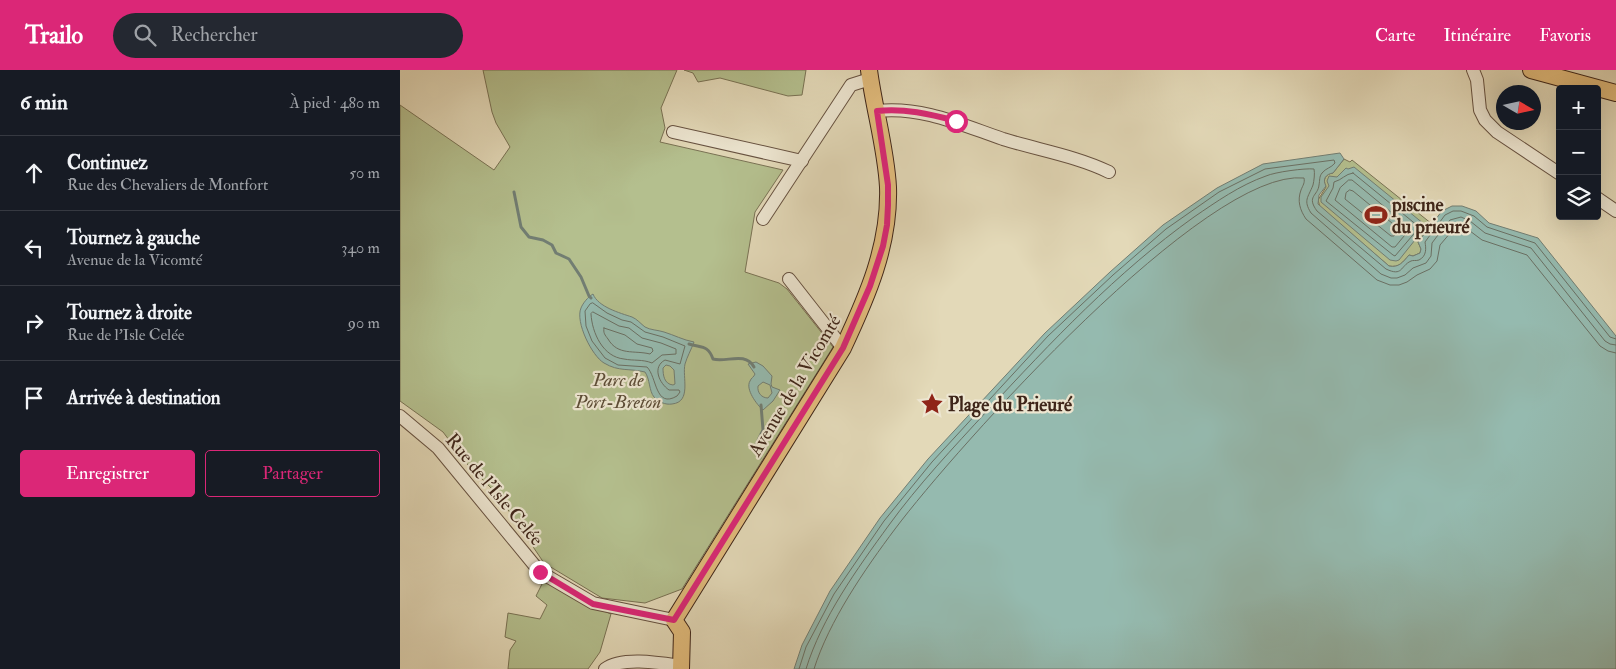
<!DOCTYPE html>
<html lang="fr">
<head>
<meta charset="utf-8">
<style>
	body { margin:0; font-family:"IM FELL Double Pica",serif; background:#242831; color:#f1f3f6 }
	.controls { position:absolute; right:15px; top:15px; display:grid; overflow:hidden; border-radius:5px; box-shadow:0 5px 20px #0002 }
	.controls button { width:45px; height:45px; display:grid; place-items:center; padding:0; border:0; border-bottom:1px solid #363941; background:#171b24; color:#f1f3f6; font:25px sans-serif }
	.compass { position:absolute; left:1096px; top:15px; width:45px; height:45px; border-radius:50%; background:#171b24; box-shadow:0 5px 20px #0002; rotate:99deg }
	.stop { position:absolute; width:15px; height:15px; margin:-11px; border:4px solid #db2777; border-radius:50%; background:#fff }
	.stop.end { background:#db2777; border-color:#fff; box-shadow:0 1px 5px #0008 }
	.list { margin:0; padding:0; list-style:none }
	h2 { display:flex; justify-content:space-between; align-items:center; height:65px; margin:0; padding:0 20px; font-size:21px }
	h2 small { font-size:16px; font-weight:400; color:#9ea1a6 }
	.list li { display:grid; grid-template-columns:32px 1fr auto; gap:15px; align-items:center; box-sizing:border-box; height:75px; padding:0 20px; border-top:1px solid #363941 }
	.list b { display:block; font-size:19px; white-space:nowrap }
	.list p { margin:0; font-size:16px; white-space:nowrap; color:#9ea1a6 }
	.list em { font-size:16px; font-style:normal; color:#9ea1a6 }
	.actions { display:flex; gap:10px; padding:15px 20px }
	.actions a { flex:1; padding:11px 0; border:1px solid #db2777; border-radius:5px; text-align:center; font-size:18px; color:#db2777 }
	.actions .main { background:#db2777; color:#fff }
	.icon { flex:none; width:28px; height:28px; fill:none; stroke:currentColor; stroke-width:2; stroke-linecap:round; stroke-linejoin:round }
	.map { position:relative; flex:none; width:1216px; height:599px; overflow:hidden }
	header { display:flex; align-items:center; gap:30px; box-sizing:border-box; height:70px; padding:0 25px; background:#db2777; color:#fff }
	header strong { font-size:24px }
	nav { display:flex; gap:28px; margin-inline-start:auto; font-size:18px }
	.search { width:350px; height:45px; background:#242831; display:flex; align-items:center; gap:12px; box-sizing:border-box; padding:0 18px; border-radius:28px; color:#9ea1a6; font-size:19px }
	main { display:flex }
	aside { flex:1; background:#171b24 }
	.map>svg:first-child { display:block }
	.green { fill:#b4bf8e; stroke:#797254 }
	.water { fill:#95baaf; stroke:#727e73; fill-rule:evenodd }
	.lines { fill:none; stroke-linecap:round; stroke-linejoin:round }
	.shore { stroke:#6a7064; stroke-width:1 }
	.stream { stroke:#727e73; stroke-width:3 }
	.minor-casing { stroke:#675241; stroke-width:14 }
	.major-casing { stroke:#3e2519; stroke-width:18 }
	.minor { stroke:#ede6d1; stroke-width:12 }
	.major { stroke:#e2bc7c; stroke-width:16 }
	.route { stroke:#db2777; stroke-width:6 }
	.labels { text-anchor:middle; stroke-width:4.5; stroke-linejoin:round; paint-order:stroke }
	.poi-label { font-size:19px; font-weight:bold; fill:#3e2519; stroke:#ede6d1; text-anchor:start }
	.park-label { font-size:19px; font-style:italic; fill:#5c4c36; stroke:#ede6d1 }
	.street-label { font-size:19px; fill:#3e2519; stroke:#ede6d1 }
</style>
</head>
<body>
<header>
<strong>Trailo</strong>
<div class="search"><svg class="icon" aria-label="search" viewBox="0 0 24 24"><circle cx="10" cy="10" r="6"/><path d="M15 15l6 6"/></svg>Rechercher</div>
<nav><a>Carte</a><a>Itinéraire</a><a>Favoris</a></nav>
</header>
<main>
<aside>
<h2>6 min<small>À pied · 480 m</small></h2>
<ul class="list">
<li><svg class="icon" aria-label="ahead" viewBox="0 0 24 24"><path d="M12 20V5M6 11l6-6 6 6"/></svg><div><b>Continuez</b><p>Rue des Chevaliers de Montfort</p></div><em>50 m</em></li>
<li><svg class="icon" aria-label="left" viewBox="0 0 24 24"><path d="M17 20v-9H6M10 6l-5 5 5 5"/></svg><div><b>Tournez à gauche</b><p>Avenue de la Vicomté</p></div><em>340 m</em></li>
<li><svg class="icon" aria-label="right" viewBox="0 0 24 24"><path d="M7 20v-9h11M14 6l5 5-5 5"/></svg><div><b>Tournez à droite</b><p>Rue de l'Isle Celée</p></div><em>90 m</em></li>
<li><svg class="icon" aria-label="arrive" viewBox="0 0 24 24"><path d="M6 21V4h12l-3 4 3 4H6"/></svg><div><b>Arrivée à destination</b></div></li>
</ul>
<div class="actions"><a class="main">Enregistrer</a><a>Partager</a></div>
</aside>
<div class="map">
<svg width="1216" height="599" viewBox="0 0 1216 599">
	<rect width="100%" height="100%" fill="#e3d9b8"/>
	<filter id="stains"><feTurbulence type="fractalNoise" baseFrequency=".004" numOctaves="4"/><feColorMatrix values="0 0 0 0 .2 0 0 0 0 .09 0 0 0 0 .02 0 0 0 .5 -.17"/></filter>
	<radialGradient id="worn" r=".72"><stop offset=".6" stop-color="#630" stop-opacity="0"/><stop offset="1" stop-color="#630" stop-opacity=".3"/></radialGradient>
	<g class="green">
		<polygon points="83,0 277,0 261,38 265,58 260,72 383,100 355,142 345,202 379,213 387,219 433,277 282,519 245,533 202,528 144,493 98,425 68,395 43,362 0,331 0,35 94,100 110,77 96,53 92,42"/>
		<polygon points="284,0 406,0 402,25 388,26 320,8 298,12 293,3"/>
		<path d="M 944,89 L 950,92 L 952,90 L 1032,154 L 1018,172 L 1021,179 L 1020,183 L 1013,186 L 1009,185 C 1003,192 999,198 989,196 L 920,137 L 918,130 L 926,117 C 922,109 926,104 933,103 Z"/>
		<polygon points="144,510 178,530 211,544 200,582 188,599 108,599 110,580 116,571 105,567 108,543 140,549 147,535 136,526"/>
	</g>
	<g class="water">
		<path d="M 940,83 L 944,89 L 933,103 C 926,104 922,109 926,116 L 919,125 L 918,134 L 989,196 C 999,198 1003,192 1009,185 L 1013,186 L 1020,183 L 1021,179 L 1018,172 L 1042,141 L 1052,136 L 1062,136 L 1076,141 L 1089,153 L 1138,168 L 1216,266 L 1216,599 L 394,599 L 402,575 L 430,521 L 480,448 L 528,389 L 645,263 L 710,202 L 763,155 L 817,118 L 863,94 Z"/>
		<polygon points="954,97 1024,154 1023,160 999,190 996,191 990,190 921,132 921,127 929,116 927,111 929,106 937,107 946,98 948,99"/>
		<path d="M 193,224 C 198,237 220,243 232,247 C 237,249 241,254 245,257 C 250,260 258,260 264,262 C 274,265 283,270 294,272 C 291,280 287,287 285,294 C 282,307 292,332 272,334 C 265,335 259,332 254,327 C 249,321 250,309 245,302 C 229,298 219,302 204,293 C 192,286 175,252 181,238 C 183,233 188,227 193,224 ZM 266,295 L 270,296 L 274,300 L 275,314 L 273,315 C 264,314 263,305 263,298 Z"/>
		<path d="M 356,292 L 363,296 L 372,306 L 371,314 L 372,317 L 380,320 L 373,331 L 363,340 C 357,335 345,319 350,311 C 351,308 354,307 355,304 L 348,294 ZM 363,312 L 370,315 L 372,323 L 368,328 C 362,328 357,323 358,316 Z"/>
	</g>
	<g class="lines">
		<g class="shore">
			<path d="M 953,103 L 1018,156 L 1018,159 L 995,186 L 993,185 L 926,131 L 933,118 L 934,112 C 942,110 945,104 953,103 Z"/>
			<polygon points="949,110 952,110 1009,157 1009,160 995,177 992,177 935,130 940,118"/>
			<polygon points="950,120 953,121 998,158 999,160 994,166 991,166 945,129 946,123"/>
			<path d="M 193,233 L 207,243 L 222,250 L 231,252 L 245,262 L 263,267 L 285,276 L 280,294 L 265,290 C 252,297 259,313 269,320 L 279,320 L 280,322 L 277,326 C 255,339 257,307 247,297 L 218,295 L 205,288 L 192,271 L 186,256 L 185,241 L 190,234 Z"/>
			<path d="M 193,242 L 219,256 L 229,258 L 242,268 L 261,273 L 276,279 L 276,284 L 262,285 L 252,293 C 242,289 234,291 224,289 C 203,287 192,263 191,244 Z"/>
			<path d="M 204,258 L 225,265 L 237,274 L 252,278 L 253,281 L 250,284 C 234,280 218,286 208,269 C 205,265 203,263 204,258 Z"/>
			<path d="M 399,599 L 406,577 L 434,524 L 484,451 L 532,392 L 648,266 L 713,205 L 766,159 L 819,122 L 865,99 L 934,90 L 935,93 C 931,98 926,98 922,103 C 919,107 920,110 919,115 C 918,126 906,126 917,141 L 986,199 C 1003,207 1000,196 1011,191 C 1013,190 1016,191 1019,190 C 1027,186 1026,178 1025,172 L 1045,145 L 1053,141 L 1061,141 L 1074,146 L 1087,157 L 1135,173 L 1210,267 L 1216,269"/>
			<path d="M 406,599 C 422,547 457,499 489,455 C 518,415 553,378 587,341 C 651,272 717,202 794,147 C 816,132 840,115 866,106 C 875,102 905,98 914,99 C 915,103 914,111 913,115 C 908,128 903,130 911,143 L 981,204 L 991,208 L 997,208 L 1005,205 L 1013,198 L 1026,193 L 1031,186 L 1032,173 L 1041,161 L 1050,150 L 1061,147 L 1070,151 L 1085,163 L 1131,178 L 1205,271 L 1210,274 L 1216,275"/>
			<path d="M 414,599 C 429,551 465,499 495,459 C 555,379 806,98 904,108 C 905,113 903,115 901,120 C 897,131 900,140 906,149 L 977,210 L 990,215 L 999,215 L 1007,212 L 1017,205 L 1030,199 L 1037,191 L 1040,175 L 1057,155 L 1066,158 L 1082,170 L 1127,185 L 1200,276 L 1208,281 L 1216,283"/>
		</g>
		<g class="stream">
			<polyline points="114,122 121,157 129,167 143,170 152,175 156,183 169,189 181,207 189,226 191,228"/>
			<path d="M 289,274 C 302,278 308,275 313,289 C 326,293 345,281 354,297"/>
			<polyline points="360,388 354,379 363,360 361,335"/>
		</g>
		<defs>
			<g id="minor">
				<polyline points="1073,0 1077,10 1080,40 1085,50 1097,62 1160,104"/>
				<path d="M 477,41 C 522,36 562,55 603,69 C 638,80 676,86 709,102"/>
				<polyline points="273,62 402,91"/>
				<polyline points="1197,128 1216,141"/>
				<polyline points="363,149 451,15 470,9"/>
				<polyline points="389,209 443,278"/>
				<polyline points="0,346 38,378 140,502 193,533 274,550"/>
				<path d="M 205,599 C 222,586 261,593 281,596"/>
			</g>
			<g id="major">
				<polyline points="1131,0 1216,23"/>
				<path d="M 281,599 L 282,562 L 274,550 L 443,278 C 467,227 490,175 488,117 C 486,78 474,39 469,0"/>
			</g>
		</defs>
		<use href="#minor" class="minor-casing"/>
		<use href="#major" class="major-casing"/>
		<use href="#minor" class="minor"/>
		<use href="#major" class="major"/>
	</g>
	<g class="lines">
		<path class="route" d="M 140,502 L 193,534 L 274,550 L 443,278 L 470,216 L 483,176 L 487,155 L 488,135 L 488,115 L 477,41 C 504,38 530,44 556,51"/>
	</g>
	<defs>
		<symbol id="stadium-bare" viewBox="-9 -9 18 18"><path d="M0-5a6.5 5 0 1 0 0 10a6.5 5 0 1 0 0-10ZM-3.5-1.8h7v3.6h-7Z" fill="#8f2418" stroke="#ede6d1" stroke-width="2.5" paint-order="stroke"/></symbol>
		<symbol id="sight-bare" viewBox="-9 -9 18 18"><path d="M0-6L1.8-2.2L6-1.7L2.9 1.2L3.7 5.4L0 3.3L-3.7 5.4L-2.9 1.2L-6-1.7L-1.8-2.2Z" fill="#8f2418" stroke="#ede6d1" stroke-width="2.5" paint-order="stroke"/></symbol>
	</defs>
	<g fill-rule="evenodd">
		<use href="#stadium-bare" x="960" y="129" width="32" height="32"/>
		<use href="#sight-bare" x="516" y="318" width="32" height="32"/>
	</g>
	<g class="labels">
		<g class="poi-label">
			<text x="992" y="141">piscine<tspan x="992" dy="22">du prieuré</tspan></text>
			<text x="548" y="341">Plage du Prieuré</text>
		</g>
		<g class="park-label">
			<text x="218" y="316">Parc de<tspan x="218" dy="22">Port-Breton</tspan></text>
		</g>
		<g class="street-label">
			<text transform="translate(394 315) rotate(-59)" y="7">Avenue de la Vicomté</text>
			<text transform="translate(95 419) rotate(50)" y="7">Rue de l'Isle Celée</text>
		</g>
	</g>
	<rect width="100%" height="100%" filter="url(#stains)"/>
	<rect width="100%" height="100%" fill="url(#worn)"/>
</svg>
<div class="controls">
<button>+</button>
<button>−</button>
<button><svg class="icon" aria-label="layers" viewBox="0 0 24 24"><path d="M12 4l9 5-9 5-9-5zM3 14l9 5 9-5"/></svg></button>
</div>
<svg class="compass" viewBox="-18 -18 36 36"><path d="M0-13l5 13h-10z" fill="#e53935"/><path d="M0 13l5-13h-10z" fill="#9ea1a6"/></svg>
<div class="stop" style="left:556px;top:51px"></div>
<div class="stop end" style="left:140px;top:502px"></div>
</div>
</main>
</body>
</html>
